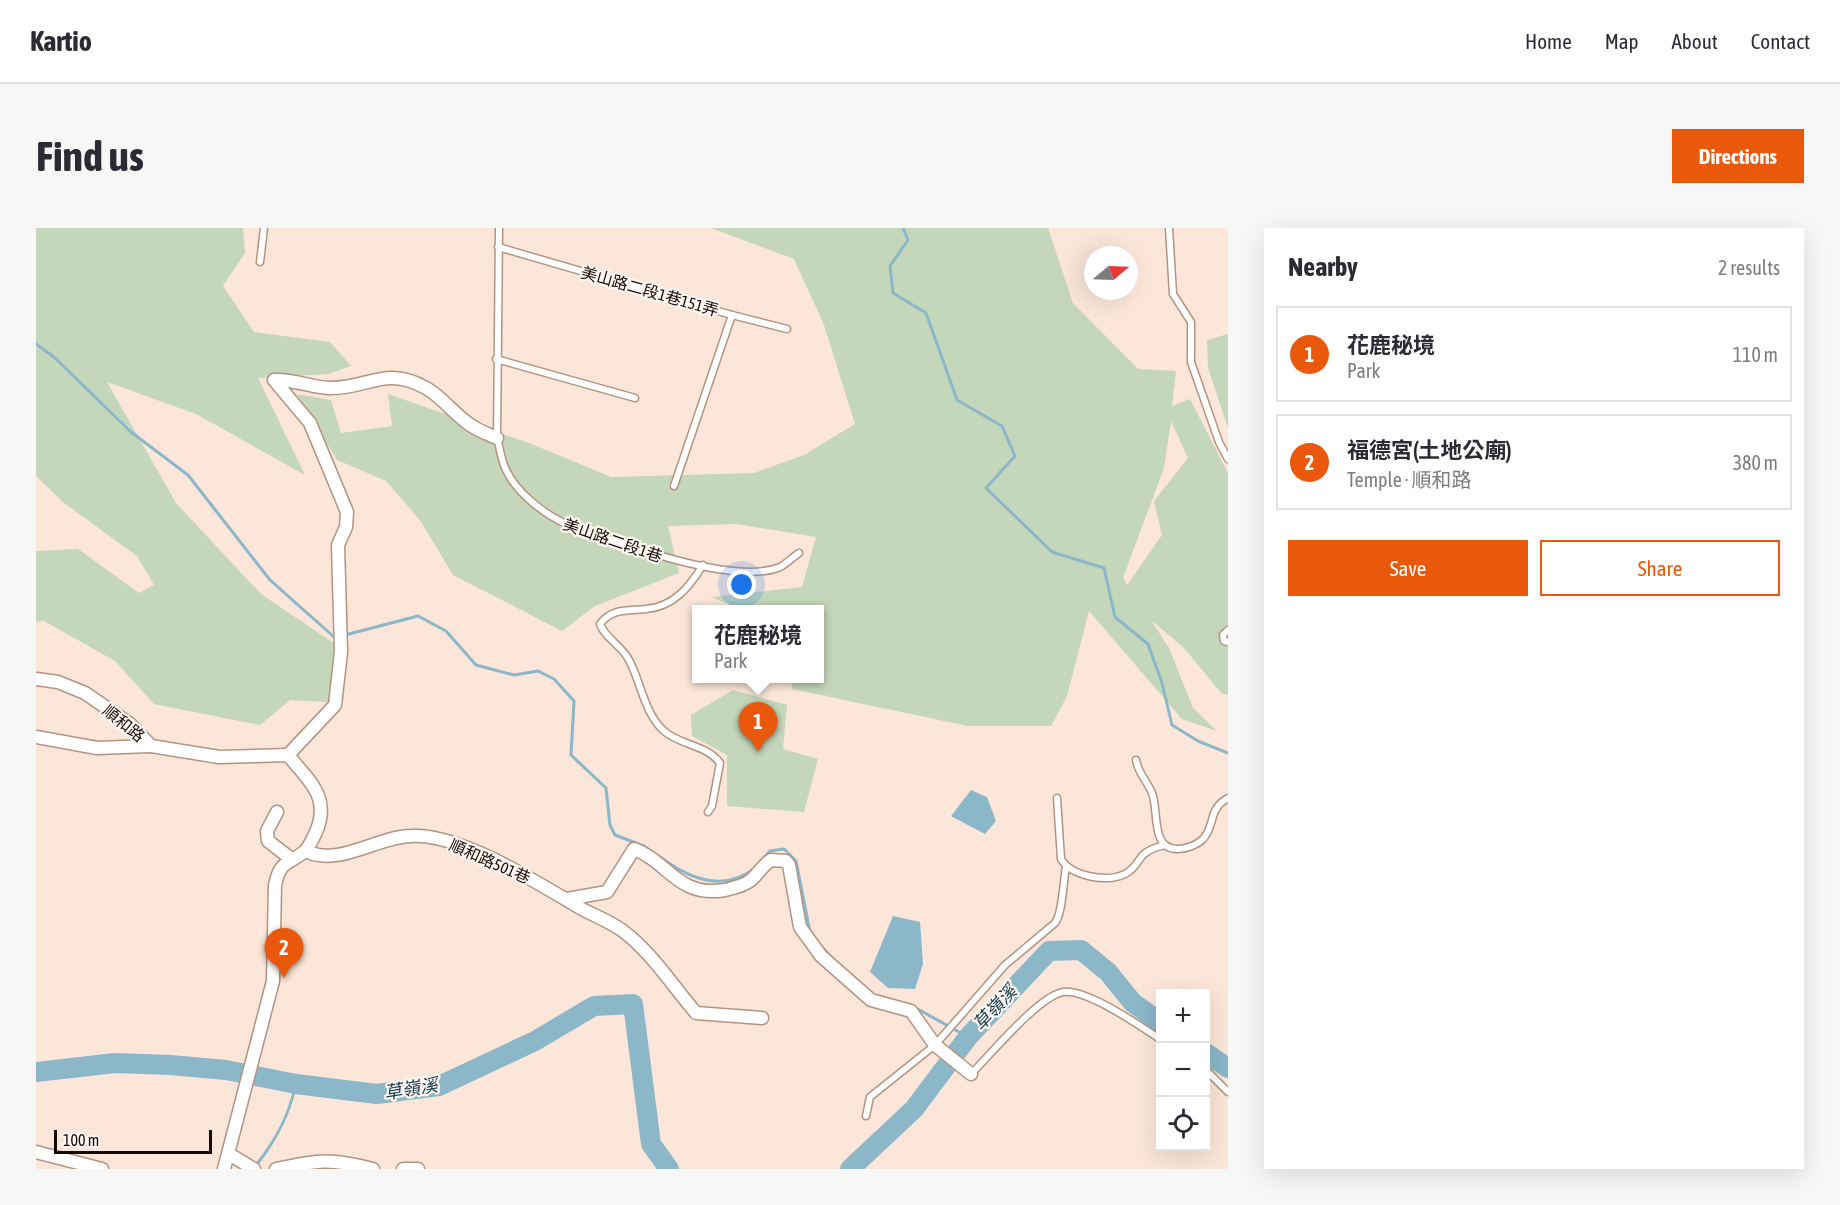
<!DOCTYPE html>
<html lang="en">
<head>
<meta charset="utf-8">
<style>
	body { margin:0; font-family:"Asap Condensed","Noto Sans TC",sans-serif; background:#f7f7f7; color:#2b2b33 }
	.controls { position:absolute; right:18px; bottom:18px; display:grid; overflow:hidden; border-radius:0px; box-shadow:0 6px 24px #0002 }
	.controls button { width:54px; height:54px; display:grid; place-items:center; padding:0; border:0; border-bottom:2px solid #e1e1e2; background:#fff; color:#2b2b33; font:30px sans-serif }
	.compass { position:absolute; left:1048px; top:18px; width:54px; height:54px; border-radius:50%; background:#fff; box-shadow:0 6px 24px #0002; rotate:71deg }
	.scale { position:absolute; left:18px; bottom:15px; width:158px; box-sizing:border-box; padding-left:6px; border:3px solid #150a04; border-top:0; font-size:16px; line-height:21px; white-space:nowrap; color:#150a04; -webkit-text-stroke:4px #fdf6f2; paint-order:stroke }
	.you { position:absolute; left:706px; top:357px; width:21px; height:21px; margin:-15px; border:4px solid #fff; border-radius:50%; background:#1a73e8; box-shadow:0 0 0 9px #1a73e833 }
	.badge { display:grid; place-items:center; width:39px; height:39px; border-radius:50%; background:#ea580c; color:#fff; font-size:20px; font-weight:700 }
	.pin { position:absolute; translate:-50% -50px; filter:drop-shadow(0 2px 3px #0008) }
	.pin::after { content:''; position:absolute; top:32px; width:21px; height:18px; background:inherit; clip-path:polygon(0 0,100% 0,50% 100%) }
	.popup { position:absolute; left:656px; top:377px; width:132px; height:78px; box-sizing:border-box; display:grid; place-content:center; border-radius:0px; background:#fff; filter:drop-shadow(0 2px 4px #0005); font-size:20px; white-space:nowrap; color:#7c7c81 }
	.popup b { font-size:22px; color:#2b2b33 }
	.popup::after { content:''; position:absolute; left:50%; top:100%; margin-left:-12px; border:12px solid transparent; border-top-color:#fff }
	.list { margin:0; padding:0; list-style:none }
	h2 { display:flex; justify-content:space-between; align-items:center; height:78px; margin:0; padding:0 24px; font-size:26px }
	h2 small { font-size:20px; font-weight:400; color:#7c7c81 }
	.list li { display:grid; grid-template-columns:39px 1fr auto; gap:18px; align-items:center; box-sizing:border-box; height:96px; margin:0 12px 12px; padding:0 12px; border:2px solid #e1e1e2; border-radius:0px }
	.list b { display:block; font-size:22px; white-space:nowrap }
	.list p { margin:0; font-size:20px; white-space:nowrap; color:#7c7c81 }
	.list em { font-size:20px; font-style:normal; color:#7c7c81 }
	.actions { display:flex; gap:12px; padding:18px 24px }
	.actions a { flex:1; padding:14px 0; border:2px solid #ea580c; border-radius:0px; text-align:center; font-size:21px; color:#ea580c }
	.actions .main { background:#ea580c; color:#fff }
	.icon { flex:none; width:33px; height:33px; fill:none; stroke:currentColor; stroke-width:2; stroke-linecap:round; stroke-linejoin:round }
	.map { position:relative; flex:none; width:1192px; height:941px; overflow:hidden; border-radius:0px }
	header { display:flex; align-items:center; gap:36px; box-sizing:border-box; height:84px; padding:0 30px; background:#fff; border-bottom:2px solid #e1e1e2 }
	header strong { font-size:28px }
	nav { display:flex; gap:33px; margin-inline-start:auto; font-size:21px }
	.intro { display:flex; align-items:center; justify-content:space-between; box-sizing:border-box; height:144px; padding:0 36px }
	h1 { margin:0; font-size:42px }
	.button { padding:15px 27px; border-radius:0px; background:#ea580c; color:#fff; font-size:21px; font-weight:700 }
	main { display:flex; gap:36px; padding:0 36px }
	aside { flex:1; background:#fff; border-radius:0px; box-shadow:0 6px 24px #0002 }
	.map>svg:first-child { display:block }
	.green { fill:#c4d7ba; fill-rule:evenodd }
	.water { fill:#8bb7c9 }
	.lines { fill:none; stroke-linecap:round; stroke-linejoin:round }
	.stream { stroke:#8bb7c9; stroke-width:3 }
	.river { stroke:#8bb7c9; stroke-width:20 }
	.service-casing { stroke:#b49380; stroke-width:9 }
	.minor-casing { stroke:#b49380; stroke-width:15 }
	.service { stroke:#fff; stroke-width:6 }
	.minor { stroke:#fff; stroke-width:12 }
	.labels { text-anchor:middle; stroke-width:4.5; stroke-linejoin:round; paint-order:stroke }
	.street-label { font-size:16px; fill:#150a04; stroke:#fdf6f2 }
	.water-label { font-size:18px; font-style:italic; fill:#113947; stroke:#fdf6f2 }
</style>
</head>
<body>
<header>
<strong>Kartio</strong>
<nav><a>Home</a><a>Map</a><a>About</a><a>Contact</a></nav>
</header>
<div class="intro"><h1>Find us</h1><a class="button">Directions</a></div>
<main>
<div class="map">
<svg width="1192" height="941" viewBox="0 0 1192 941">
	<rect width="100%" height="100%" fill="#fbe6d9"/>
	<g class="green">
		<polygon points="0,0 207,0 209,25 187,58 218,104 294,114 315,138 292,146 222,150 269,247 160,186 71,154 140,275 225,366 311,424 307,475 254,472 224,497 118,476 79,433 8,393 0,394 0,323 42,321 103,365 118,357 101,328 28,275 0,248"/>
		<path d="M 675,0 L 1012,0 L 1037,75 L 1102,141 L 1140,143 L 1136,178 L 1154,171 L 1192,245 L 1192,466 L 1186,466 L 1148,420 L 1115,392 L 1133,420 L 1157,480 L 1181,503 L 1146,491 L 1053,383 L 1031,468 L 1015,498 L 932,498 L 756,461 L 756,451 L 783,450 L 783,382 L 705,381 L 675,369 L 766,359 L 780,309 L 701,296 L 632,298 L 643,345 L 559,378 L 526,403 L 417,347 L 384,292 L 350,253 L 301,232 L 261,166 L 295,172 L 305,205 L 356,198 L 352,166 L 493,215 L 575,249 L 718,245 L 768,227 L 819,196 L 788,97 L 758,31 ZM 1135,193 L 1152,230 L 1118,273 L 1126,307 L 1091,357 L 1087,350 L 1128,240 Z"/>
		<polygon points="1192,106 1192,200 1172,140 1171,112"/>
		<polygon points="697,462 751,477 747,521 782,531 768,584 691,578 691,527 656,508 655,487"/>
	</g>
	<g class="water">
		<polygon points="935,562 951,569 960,593 949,606 915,588"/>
		<polygon points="857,688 884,694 887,736 879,761 852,760 834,744"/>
	</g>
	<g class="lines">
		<g class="stream">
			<polyline points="867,0 872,12 854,38 857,65 890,85 921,172 966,198 979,228 950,260 1016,324 1068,340 1079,389 1112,416 1126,455 1136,497 1162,513 1192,525"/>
			<polyline points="0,116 18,129 95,204 152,247 234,352 297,408 303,407"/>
			<polyline points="309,407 382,388 410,403 440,437 478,447 502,443 518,451 538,473 535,527 570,560 574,597 579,607 608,618 616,624"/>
			<path d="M 624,629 C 652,650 687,666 719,640"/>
			<polyline points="725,633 734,623 748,621 760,633 774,704"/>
			<polyline points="785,718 799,733"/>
			<polyline points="878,779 932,809"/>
			<path d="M 221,936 C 241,911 253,887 260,856"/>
		</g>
		<g class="river">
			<polyline points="1170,825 1192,840"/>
			<polyline points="0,844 79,835 134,837 190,842 260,856 341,866 403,858 499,813 558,778 597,776 615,916 633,941"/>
			<polyline points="814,941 878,881 932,809 1013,723 1045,722 1072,744 1097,775 1124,794"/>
		</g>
		<defs>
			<g id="service">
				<path d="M 463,0 L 461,210 C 464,220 465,232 470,242 C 481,265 508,286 530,296 C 578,313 697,359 744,339 C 750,336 757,329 763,325"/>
				<polyline points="1133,0 1137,66 1155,94 1155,134 1183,214 1192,231"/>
				<polyline points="462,19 696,87 638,258"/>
				<polyline points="224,34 228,0"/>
				<polyline points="696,87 751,101"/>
				<polyline points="460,131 599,170"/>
				<path d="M 667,337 C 654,358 638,379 610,381 C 592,383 576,380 564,396 C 568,409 586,418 593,432 C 605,454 608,485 628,503 C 645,518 670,516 684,535 L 676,578 L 672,584"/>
				<polyline points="1192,402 1187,407 1188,413 1192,414"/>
				<path d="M 1100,532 C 1102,545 1111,553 1116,565 C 1123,581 1114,622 1142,621 C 1150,621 1161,617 1167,611 C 1180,597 1171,582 1192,570"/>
				<path d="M 1021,570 L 1025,631 C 1035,648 1070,655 1089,646 C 1108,636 1096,625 1129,617"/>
				<polyline points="1170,842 1192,864"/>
				<path d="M 935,846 C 954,827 1003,768 1027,764 C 1050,760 1104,798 1124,811"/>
				<path d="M 830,888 L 834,869 L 899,817 L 969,737 L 1019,695 C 1027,684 1027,654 1030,639"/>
			</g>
			<g id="minor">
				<path d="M 0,451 L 22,454 L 49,465 L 94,496 L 115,518 L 183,529 L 252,527 C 273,553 295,569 280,604 C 277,610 273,620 268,624 C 251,637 244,633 239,657 L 237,753 L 188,941"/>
				<polyline points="0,509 61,520 115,518"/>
				<path d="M 252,527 L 299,477 L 305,424 L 302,317 L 310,299 L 311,284 L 274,195 L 238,152 C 257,151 274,159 293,160 C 332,161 349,137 390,160 C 408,170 419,188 436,198 C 443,203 452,206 461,210"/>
				<polyline points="241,584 231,603 232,613 254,630"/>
				<path d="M 269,623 C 305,639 339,609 375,608 C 425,605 503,656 546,681 C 559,688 575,694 587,703 C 615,724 637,758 660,785 L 726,790"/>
				<path d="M 531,671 L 571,664 L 598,621 C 632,633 641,670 689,662 C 697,660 708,658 715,652 C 722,646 726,638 735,632 L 750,633 L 753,637 L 764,699 L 785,728 L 835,772 L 875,783 L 899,817 L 935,846"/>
				<polyline points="0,924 66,941"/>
				<polyline points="193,926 218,941"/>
				<path d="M 240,941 C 283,932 293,930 337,941"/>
				<polyline points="367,941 382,941"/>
			</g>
		</defs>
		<use href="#service" class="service-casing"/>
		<use href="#minor" class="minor-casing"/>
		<use href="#service" class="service"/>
		<use href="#minor" class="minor"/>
	</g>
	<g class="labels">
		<g class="street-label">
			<text transform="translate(614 63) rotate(16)" y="6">美山路二段1巷151弄</text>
			<text transform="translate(577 312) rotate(19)" y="6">美山路二段1巷</text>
			<text transform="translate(88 495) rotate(39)" y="6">順和路</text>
			<text transform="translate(454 633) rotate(24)" y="6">順和路501巷</text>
		</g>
		<g class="water-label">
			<text transform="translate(959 780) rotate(-47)" y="6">草嶺溪</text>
			<text transform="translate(375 861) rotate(-9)" y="6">草嶺溪</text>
		</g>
	</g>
</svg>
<div class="controls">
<button>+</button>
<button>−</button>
<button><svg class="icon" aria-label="locate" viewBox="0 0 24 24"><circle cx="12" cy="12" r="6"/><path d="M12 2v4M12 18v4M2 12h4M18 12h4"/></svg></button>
</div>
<svg class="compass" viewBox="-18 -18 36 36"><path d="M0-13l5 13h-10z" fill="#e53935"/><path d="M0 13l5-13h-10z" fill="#7c7c81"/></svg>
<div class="scale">100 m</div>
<div class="you"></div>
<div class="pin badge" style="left:722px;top:524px">1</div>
<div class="popup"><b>花鹿秘境</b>Park</div>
<div class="pin badge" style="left:248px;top:750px">2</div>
</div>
<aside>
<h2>Nearby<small>2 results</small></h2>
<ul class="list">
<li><span class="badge">1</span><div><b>花鹿秘境</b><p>Park</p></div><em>110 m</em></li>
<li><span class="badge">2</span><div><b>福德宮(土地公廟)</b><p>Temple · 順和路</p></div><em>380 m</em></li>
</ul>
<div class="actions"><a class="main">Save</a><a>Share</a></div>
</aside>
</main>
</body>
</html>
